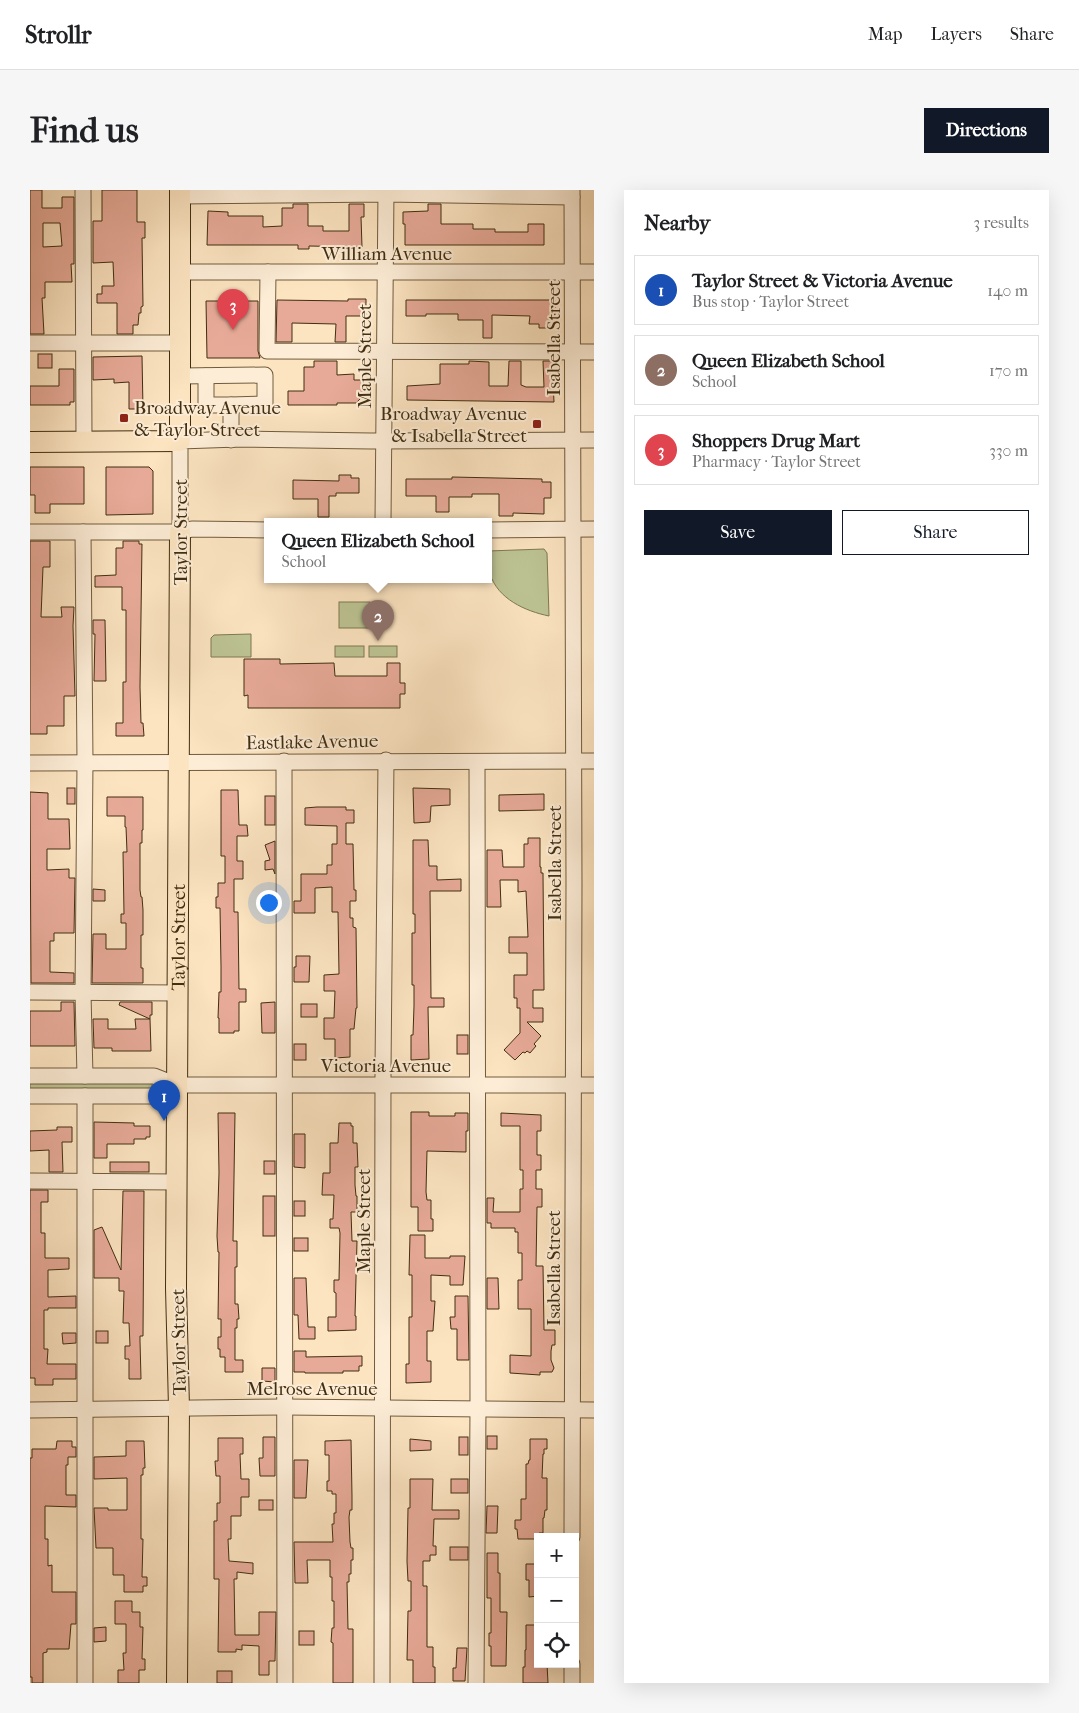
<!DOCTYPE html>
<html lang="en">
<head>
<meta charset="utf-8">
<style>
	body { margin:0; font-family:"IM FELL French Canon",serif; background:#f6f6f6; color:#202124 }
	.controls { position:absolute; right:15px; bottom:15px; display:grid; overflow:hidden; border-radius:0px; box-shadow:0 5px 20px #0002 }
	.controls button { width:45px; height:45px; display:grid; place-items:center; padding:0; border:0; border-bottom:1px solid #e0e0e0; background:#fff; color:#202124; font:25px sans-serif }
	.you { position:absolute; left:238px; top:712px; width:18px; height:18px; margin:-12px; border:4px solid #fff; border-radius:50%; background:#1a73e8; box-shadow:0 0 0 8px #1a73e833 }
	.badge { display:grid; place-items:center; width:32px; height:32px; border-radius:50%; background:#111827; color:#fff; font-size:16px; font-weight:700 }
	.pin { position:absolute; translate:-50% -41px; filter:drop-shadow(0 1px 2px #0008) }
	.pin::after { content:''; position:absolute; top:26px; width:18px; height:15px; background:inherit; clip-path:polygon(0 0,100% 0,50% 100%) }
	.popup { position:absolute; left:234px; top:328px; width:228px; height:65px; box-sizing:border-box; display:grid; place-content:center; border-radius:0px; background:#fff; filter:drop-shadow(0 1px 4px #0005); font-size:16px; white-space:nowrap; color:#757577 }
	.popup b { font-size:19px; color:#202124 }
	.popup::after { content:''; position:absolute; left:50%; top:100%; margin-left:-10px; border:10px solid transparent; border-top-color:#fff }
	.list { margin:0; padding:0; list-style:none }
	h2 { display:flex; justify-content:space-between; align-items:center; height:65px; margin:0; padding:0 20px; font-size:21px }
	h2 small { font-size:16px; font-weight:400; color:#757577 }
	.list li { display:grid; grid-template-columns:32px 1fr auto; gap:15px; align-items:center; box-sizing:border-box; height:70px; margin:0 10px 10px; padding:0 10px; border:1px solid #e0e0e0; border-radius:0px }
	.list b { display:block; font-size:19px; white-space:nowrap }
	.list p { margin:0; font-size:16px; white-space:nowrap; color:#757577 }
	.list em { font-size:16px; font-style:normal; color:#757577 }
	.actions { display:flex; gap:10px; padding:15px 20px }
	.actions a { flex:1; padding:11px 0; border:1px solid #111827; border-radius:0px; text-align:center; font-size:18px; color:#111827 }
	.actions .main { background:#111827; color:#fff }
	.icon { flex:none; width:28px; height:28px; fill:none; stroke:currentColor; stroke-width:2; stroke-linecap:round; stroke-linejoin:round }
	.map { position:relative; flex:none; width:564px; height:1493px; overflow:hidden; border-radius:0px }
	header { display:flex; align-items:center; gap:30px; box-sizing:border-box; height:70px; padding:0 25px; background:#fff; border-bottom:1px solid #e0e0e0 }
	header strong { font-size:24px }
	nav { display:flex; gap:28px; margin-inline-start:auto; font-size:18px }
	.intro { display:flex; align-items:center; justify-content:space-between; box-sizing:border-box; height:120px; padding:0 30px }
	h1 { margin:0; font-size:35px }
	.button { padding:12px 22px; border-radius:0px; background:#111827; color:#fff; font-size:18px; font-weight:700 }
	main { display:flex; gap:30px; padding:0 30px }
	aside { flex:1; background:#fff; border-radius:0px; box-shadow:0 5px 20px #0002 }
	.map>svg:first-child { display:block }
	.green { fill:#bdc494; stroke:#7f7952 }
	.building { fill:#e7aa98; stroke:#412e10; fill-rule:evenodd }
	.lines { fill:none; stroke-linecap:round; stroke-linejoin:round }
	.minor-casing { stroke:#705c3c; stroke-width:17 }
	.major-casing { stroke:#412e10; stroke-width:22 }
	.minor { stroke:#fdedd7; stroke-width:15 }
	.major { stroke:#fce4c1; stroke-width:20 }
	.poi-dot { fill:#8f2418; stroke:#fdedd7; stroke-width:2 }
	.labels { text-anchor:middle; stroke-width:4; stroke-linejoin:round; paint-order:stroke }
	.street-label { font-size:19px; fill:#412e10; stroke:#fdedd7 }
	.poi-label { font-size:19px; fill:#412e10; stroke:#fdedd7; text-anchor:start }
</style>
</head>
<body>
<header>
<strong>Strollr</strong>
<nav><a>Map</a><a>Layers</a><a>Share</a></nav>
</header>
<div class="intro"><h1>Find us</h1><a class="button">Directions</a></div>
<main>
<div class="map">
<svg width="564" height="1493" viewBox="0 0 564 1493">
	<rect width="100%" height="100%" fill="#fce4c1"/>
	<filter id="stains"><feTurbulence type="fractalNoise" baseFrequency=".004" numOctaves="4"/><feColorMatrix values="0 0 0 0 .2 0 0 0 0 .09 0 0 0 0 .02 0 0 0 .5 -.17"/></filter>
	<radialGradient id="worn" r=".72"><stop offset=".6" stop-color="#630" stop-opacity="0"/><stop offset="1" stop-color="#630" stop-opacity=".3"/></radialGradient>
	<g class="green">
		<path d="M 514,359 L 517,363 L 519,426 C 495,421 468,409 460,384 C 457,377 458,368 458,361 Z"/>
		<rect x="309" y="412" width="31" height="26"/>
		<polygon points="221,444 221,467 181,467 181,448 184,445"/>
		<rect x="305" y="456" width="29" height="11"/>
		<rect x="339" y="456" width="28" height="11"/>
		<polygon points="0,892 122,893 122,900 0,902"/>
	</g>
	<g class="building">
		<path d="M 0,0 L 12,0 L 12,18 L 32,18 L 32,7 L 44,7 L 44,74 L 41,74 L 42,92 L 15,92 L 15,108 L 12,108 L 14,144 L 0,144 ZM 13,33 L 30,33 L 32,56 L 13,57 Z"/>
		<polygon points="72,0 107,0 107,32 115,32 115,48 112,48 113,116 111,117 111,123 109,123 108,135 103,135 103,144 87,144 87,113 67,113 67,104 72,104 72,96 84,96 83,72 63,73 63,31 72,31"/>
		<polygon points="263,14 278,14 278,36 293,36 293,41 319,41 319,14 334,14 334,27 331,27 332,57 279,56 279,59 268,59 268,55 177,55 178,21 198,22 198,26 233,26 233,37 252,36 252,18 263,18"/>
		<polygon points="398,14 411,14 411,34 443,34 443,39 465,39 465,42 498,42 498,34 514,34 514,55 375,55 375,34 373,34 373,22 398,21"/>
		<polygon points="318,109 336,109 336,126 316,126 316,152 305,152 306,134 262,133 262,152 246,152 247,110 318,111"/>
		<polygon points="376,110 525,110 525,125 521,125 521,138 509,138 509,134 499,134 500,126 462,125 462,148 453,148 453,130 428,130 428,124 396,124 396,126 376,126"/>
		<polygon points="176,111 228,111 228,161 230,168 177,168"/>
		<rect x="8" y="164" width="14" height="14"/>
		<polygon points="112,166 113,219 99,219 99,192 84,193 84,189 63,190 63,167"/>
		<polygon points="284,171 307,171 307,185 324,184 324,190 334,190 334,201 336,203 326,213 307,213 307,215 258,215 258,201 274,201 274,177 284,177"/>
		<polygon points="439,171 459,172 459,196 478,196 479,171 491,171 491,195 496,197 514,197 513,171 522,171 524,212 377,210 377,196 410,194 410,174 439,174"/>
		<polygon points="29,179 44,179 44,212 40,212 40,215 0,215 0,196 29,196"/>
		<polygon points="0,277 54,277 54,314 20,314 20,323 5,323 5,305 0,305"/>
		<polygon points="76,277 119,277 123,281 123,324 76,325"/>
		<polygon points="309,285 321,285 321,288 329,288 329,303 306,303 306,306 299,306 299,327 288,327 288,309 263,309 263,290 309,291"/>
		<polygon points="422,287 512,289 512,292 521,292 521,308 514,308 514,324 483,323 483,326 469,326 469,304 442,304 442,307 419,307 419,322 406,322 406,306 376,306 376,289 422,289"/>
		<polygon points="0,351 20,351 20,377 13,377 11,427 32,427 31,417 44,417 43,436 45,506 34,506 34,536 17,536 17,544 0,544"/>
		<polygon points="93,351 109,351 109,354 112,354 110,497 111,533 113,533 114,546 86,546 86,533 93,533 93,492 96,492 96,420 92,420 92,397 65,397 65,386 86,385 86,358 93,358"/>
		<polygon points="63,430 75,430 76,491 64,491 65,444 63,444"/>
		<polygon points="214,469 250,469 250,474 304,473 305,486 357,486 357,473 370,473 370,493 375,493 375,504 370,504 370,518 218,518 218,505 214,506"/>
		<rect x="37" y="598" width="8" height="16"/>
		<polygon points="383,598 420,599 420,615 401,616 400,632 384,633"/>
		<polygon points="191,600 208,600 209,635 217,635 218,646 207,646 207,671 213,671 213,689 204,689 204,722 208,722 209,799 216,799 216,812 209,812 209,841 204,841 204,843 189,843 189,828 188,828 189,802 191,802 191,776 190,718 186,718 186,707 188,707 188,693 195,693 195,666 191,666"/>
		<polygon points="0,602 18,603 18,629 39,629 40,659 17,659 17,680 39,679 39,688 45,688 44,743 24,743 24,751 20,751 20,782 44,783 44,793 1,793"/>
		<polygon points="514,604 514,620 469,621 469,605"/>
		<rect x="235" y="606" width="10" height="29"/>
		<polygon points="77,607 113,607 113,640 112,640 112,653 110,653 110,700 111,707 112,707 113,720 113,745 111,745 111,778 113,778 113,793 62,793 63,744 76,744 76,759 96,759 96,733 91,733 91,724 94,724 93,662 97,662 96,637 95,637 95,626 77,626"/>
		<polygon points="287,617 316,617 316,620 324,620 324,633 316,633 316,654 323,654 324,700 326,700 326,711 320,711 320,728 323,728 323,737 326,738 327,818 326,818 324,839 320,839 320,867 305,868 305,849 294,849 294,828 304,828 305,801 294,801 294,785 309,784 308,722 302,722 302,697 285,698 285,723 264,723 264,711 271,711 271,684 297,684 297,675 302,675 302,654 307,654 307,636 275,635 275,618"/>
		<polygon points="498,648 510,648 510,677 511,677 511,683 513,683 514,800 503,800 503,818 513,818 513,832 497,832 511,846 504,854 506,856 500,863 497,861 495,863 493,862 485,870 474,860 490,843 490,818 487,818 487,808 484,808 484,785 497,785 497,763 479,763 479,747 498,747 496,701 488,702 488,690 470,690 471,717 457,717 457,660 472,660 473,677 494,677 494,654 498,654"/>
		<polygon points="383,650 398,650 399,676 407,676 407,690 431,689 431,701 400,701 401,808 414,808 414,817 398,817 399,869 381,870 381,845 383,845 384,816 384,795 382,795 382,743 385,743 385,724 383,724"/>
		<polygon points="245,651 245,684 243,679 235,680 235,671 240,670 235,655"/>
		<polygon points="63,699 75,700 75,711 63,711"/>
		<polygon points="266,766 280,766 279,792 264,792 264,777 266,777"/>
		<polygon points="31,812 44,812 45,856 0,856 0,821 31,821"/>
		<polygon points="90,812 122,812 122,825 120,825 120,829 89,815"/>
		<polygon points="245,812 245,843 232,843 231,813"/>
		<rect x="271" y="814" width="16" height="13"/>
		<polygon points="63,829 78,829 78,839 106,839 105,829 120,829 121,861 82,861 82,858 64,858"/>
		<rect x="427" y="845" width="11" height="19"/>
		<rect x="264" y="854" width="12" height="16"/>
		<polygon points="381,922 399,922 399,926 425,926 425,923 438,923 438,941 436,941 436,962 397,961 396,1002 397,1010 401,1010 401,1029 403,1029 403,1041 388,1041 388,1017 381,1017"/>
		<polygon points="188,923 205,923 203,1051 207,1051 207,1077 205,1077 205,1114 208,1114 209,1129 207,1129 207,1138 205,1138 205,1170 213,1170 213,1182 195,1182 195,1167 190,1167 190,1159 188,1159 188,1147 191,1147 191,1129 188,1129 189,1062 188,1062 187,1046 189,983"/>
		<polygon points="471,923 511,925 511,941 507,941 507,965 511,965 511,980 506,980 506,999 512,999 512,1017 507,1017 506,1076 513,1076 514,1140 525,1140 525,1155 522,1155 521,1161 521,1170 524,1178 522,1182 510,1182 510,1185 480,1183 480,1165 501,1166 501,1119 488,1119 488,1090 492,1090 492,1063 488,1063 488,1042 485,1042 485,1038 461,1038 461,1033 457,1033 457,1008 464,1008 463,1022 490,1022 490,999 493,999 493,980 490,980 490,936 471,936"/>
		<polygon points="64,932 104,933 104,936 120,936 120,947 116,947 116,949 104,949 104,954 77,954 77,968 64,968"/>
		<polygon points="309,933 321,933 321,936 323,936 323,953 327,953 328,977 325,977 325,995 326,1006 327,1006 327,1022 321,1022 322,1051 327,1051 325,1126 326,1126 326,1140 298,1141 298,1127 306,1127 306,1103 304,1102 304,1090 309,1090 310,1043 309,1038 300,1038 300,1029 303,1029 304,1005 292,1005 293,983 300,983 300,953 308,953"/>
		<polygon points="27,937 42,937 42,952 32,952 33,982 19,982 19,960 0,961 0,941 27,940"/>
		<polygon points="264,944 275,944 275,978 264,977"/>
		<rect x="234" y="971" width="11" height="13"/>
		<rect x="80" y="972" width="39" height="10"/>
		<polygon points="0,1000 18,1000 18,1012 11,1012 11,1043 15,1043 15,1068 39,1068 39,1079 18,1080 18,1107 46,1106 46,1118 18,1118 18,1120 14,1120 14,1159 18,1159 17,1174 46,1174 46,1189 23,1189 23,1195 5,1195 5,1188 0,1188"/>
		<polygon points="93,1001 114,1001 113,1146 110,1146 110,1151 111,1189 99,1189 99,1169 95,1169 95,1156 100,1156 99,1133 93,1133 94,1101 89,1101 89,1088 64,1088 64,1040 72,1037 91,1080"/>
		<rect x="233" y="1006" width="12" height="40"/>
		<rect x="264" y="1011" width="11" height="15"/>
		<polygon points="380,1045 395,1045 395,1068 420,1068 420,1066 435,1066 433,1095 420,1095 420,1086 401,1085 401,1111 405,1111 403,1141 397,1141 397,1171 401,1171 401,1192 376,1193 376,1174 379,1174 379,1127 382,1127 382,1085 379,1085"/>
		<rect x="264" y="1048" width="14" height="13"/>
		<polygon points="264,1088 276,1088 278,1137 285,1137 285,1149 269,1149 268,1125 264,1125"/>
		<polygon points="457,1088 468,1088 469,1119 457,1119"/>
		<polygon points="425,1106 438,1106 439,1170 427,1170 427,1139 421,1139 420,1127 425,1127"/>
		<rect x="66" y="1141" width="12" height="12"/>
		<polygon points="32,1143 46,1143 46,1153 33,1154"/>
		<polygon points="264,1161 276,1161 276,1167 332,1166 332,1176 329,1176 329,1181 313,1181 313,1183 275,1183 275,1182 264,1182"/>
		<polygon points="232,1178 245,1178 245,1192 232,1191"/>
		<rect x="457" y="1246" width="10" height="13"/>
		<polygon points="233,1247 245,1247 245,1286 230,1286 229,1268 233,1268"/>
		<rect x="429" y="1247" width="9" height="18"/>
		<polygon points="188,1248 213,1248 213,1264 210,1264 211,1289 219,1289 219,1307 211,1307 211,1326 201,1326 201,1349 198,1349 199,1371 223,1373 223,1384 207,1382 207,1389 204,1389 205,1445 229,1445 229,1422 246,1422 245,1471 239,1471 239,1485 229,1485 229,1456 212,1455 212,1460 206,1459 206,1462 188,1462 189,1389 184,1389 184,1331 187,1331 187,1313 190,1313 190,1286 186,1286 185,1271 188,1271"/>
		<polygon points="380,1249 401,1251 401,1260 380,1261"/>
		<polygon points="500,1249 517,1249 517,1259 514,1259 514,1264 513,1264 512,1288 517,1288 517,1320 515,1320 514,1328 513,1328 513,1343 509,1343 508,1349 488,1349 487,1339 485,1339 485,1330 491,1330 491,1309 496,1309 496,1274 498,1274 499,1270 500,1270"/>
		<polygon points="321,1250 322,1306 322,1320 320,1320 319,1327 320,1352 321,1358 323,1358 323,1370 321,1370 321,1384 319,1384 319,1392 317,1392 318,1439 323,1439 323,1493 303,1493 303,1453 301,1452 302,1438 304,1438 304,1411 302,1411 302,1387 300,1387 300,1370 277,1370 278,1393 265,1393 264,1352 303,1352 302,1334 304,1334 304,1323 306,1323 306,1304 302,1304 302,1301 297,1301 297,1291 299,1291 299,1265 295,1265 295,1251"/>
		<polygon points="27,1251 42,1251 42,1257 46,1257 46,1267 38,1267 38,1275 36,1275 36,1305 46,1305 46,1317 15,1316 15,1349 18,1349 18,1376 22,1375 22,1402 46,1402 46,1434 41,1434 39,1459 17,1459 17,1462 13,1463 13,1493 2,1493 2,1487 0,1487 0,1268 2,1268 2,1259 26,1259"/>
		<polygon points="96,1251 114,1251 115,1278 113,1278 113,1285 111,1285 111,1349 113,1349 112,1387 117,1387 117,1396 113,1396 113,1402 94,1402 94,1385 83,1385 83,1358 66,1358 64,1318 78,1318 78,1320 97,1320 97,1288 64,1289 64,1267 96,1266"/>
		<polygon points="264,1270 278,1270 276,1308 264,1308"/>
		<polygon points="380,1289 403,1289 402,1320 429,1320 429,1329 404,1329 403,1356 406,1356 406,1365 400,1365 400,1371 393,1371 393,1396 397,1396 397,1457 403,1457 403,1477 405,1477 405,1493 383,1493 383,1470 377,1470 378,1421 381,1421 381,1391 378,1391 377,1371 378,1318 380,1318"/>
		<rect x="421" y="1289" width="17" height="14"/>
		<rect x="229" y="1310" width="14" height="10"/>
		<polygon points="457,1316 468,1316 467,1343 456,1343"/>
		<rect x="420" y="1357" width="18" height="13"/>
		<polygon points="457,1363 468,1363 468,1383 470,1383 470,1422 477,1422 476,1476 461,1476 461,1456 459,1456 459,1443 461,1443 461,1408 457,1408"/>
		<polygon points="496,1374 508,1374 508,1406 499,1407 499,1390 496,1390"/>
		<polygon points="85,1411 102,1411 102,1422 110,1422 110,1437 113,1437 112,1469 115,1469 115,1480 109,1480 109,1493 88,1493 88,1480 94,1480 93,1463 96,1463 96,1434 85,1434"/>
		<polygon points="496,1435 508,1435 508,1474 517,1474 518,1493 493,1493 493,1477 495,1477 495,1460 496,1460"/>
		<polygon points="76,1437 76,1451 64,1452 64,1438"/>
		<rect x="269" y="1441" width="15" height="14"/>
		<polygon points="427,1458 437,1458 435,1491 423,1491 423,1478 426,1478"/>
		<rect x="187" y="1481" width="15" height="12"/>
	</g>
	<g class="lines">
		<defs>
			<g id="minor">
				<polyline points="53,0 54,251"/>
				<polyline points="150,6 356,4 542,7"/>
				<polyline points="150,82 564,82"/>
				<polyline points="238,82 237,161 564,162"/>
				<polyline points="0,153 150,153"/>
				<polyline points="150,186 235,185 235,214 201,215 201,250"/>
				<polyline points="176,186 176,215 201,215"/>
				<polyline points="353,332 356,0"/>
				<polyline points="458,340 564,339"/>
				<polyline points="0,342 150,342 162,339 238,340"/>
				<polyline points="53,342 55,572 53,803 55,886"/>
				<polyline points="150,342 150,251 208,249 341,251 564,250"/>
				<polyline points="254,571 255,1493"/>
				<path d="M 0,573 C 188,571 376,571 564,571"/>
				<polyline points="0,802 148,803"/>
				<polyline points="0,886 124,886 147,895 564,895"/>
				<polyline points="0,906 124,906 147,895"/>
				<polyline points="0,991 147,992"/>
				<polyline points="0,1220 255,1217 564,1220"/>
				<polyline points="542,1347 544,694 542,0"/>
				<polyline points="542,1474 542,1493"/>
				<polyline points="55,1493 55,906"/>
				<polyline points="352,1493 353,879 356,570"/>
				<polyline points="446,1493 448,1219 447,572"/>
			</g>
			<g id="major">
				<polyline points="0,252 150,251 150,0"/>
				<path id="s1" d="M 147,1493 L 149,1218 L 146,1098 L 150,342"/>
			</g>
		</defs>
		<use href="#minor" class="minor-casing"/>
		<use href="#major" class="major-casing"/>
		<use href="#minor" class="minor"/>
		<use href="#major" class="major"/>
	</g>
	<g class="poi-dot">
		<rect x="89" y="223" width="10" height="10" rx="2.5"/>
		<rect x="502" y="229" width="10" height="10" rx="2.5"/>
	</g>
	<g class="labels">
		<g class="street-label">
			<text x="357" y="70">William Avenue</text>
			<text transform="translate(523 148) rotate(-90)" y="7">Isabella Street</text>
			<text transform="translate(334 166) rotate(-90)" y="7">Maple Street</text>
			<text transform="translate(150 342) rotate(-90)" y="7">Taylor Street</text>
			<text transform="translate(282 551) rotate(-1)" y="7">Eastlake Avenue</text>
			<text transform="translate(524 673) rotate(-90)" y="7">Isabella Street</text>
			<text dy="7" stroke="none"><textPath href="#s1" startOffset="746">Taylor Street</textPath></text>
			<text x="356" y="882">Victoria Avenue</text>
			<text transform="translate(333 1031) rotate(-90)" y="7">Maple Street</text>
			<text transform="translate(523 1078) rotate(-90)" y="7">Isabella Street</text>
			<text transform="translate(148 1152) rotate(-91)" y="7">Taylor Street</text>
			<text x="282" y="1205">Melrose Avenue</text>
		</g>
		<g class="poi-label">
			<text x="104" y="224">Broadway Avenue<tspan x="104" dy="22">&amp; Taylor Street</tspan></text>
			<text x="497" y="230" text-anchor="end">Broadway Avenue<tspan x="497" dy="22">&amp; Isabella Street</tspan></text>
		</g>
	</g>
	<rect width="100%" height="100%" filter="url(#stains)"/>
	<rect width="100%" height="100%" fill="url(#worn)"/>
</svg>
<div class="controls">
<button>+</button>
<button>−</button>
<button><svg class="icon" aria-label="locate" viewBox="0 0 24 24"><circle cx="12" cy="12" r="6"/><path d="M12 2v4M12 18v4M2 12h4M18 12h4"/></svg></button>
</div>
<div class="you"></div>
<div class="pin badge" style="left:134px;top:931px;background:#1a4fb4">1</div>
<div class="pin badge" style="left:348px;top:451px;background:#8d6e63">2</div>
<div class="popup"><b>Queen Elizabeth School</b>School</div>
<div class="pin badge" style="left:203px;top:140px;background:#e0444e">3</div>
</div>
<aside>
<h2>Nearby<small>3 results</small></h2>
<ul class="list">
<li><span class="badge" style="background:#1a4fb4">1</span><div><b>Taylor Street &amp; Victoria Avenue</b><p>Bus stop · Taylor Street</p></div><em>140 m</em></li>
<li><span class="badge" style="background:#8d6e63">2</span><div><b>Queen Elizabeth School</b><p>School</p></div><em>170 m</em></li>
<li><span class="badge" style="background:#e0444e">3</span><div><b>Shoppers Drug Mart</b><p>Pharmacy · Taylor Street</p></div><em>330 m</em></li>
</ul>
<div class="actions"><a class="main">Save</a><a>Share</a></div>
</aside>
</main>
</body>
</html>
